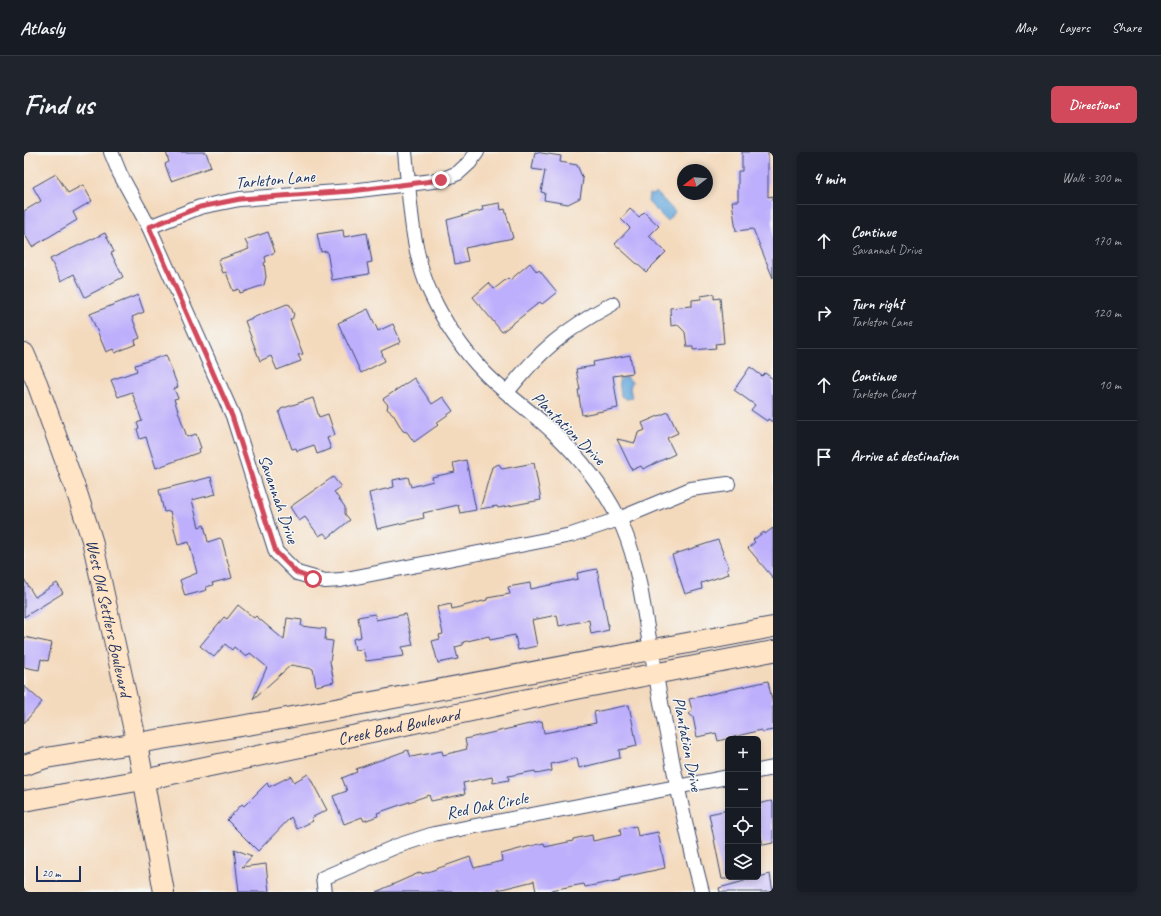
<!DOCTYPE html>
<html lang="en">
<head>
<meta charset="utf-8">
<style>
	body { margin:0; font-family:Caveat,sans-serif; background:#20242c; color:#f1f3f6 }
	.controls { position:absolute; right:12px; bottom:12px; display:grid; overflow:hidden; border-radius:6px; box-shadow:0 2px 6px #0003 }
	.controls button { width:36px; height:36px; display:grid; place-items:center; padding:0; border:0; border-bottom:1px solid #363941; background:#171b24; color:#f1f3f6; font:20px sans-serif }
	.compass { position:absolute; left:653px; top:12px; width:36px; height:36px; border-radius:50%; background:#171b24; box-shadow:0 2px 6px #0003; rotate:253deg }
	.scale { position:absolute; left:12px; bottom:10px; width:45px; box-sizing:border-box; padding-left:4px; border:2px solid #1b2f5e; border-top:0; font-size:11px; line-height:14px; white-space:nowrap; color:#1b2f5e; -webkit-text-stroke:3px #f6f6f2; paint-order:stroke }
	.stop { position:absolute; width:12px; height:12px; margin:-9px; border:3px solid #d1495b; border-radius:50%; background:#fff }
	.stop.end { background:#d1495b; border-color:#fff; box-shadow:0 1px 4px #0008 }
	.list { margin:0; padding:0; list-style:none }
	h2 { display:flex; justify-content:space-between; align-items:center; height:52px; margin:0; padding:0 16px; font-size:17px }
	h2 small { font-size:13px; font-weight:400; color:#9ea1a6 }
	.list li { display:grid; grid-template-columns:26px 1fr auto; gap:12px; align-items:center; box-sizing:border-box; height:72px; padding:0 16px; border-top:1px solid #363941 }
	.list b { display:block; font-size:15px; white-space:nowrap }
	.list p { margin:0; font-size:13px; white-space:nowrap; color:#9ea1a6 }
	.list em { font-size:13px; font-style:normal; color:#9ea1a6 }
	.icon { flex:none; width:22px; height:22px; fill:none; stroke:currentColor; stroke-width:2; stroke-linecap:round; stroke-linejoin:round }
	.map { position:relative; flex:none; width:749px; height:740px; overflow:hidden; border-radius:6px }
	header { display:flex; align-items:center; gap:24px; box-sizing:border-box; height:56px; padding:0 20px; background:#171b24; border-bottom:1px solid #363941 }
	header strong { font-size:19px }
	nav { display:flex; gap:22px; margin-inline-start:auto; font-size:14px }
	.intro { display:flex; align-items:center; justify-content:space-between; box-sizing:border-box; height:96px; padding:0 24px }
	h1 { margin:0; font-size:28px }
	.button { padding:10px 18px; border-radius:6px; background:#d1495b; color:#fff; font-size:14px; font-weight:700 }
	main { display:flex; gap:24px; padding:0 24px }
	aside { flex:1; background:#171b24; border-radius:6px; box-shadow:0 2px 6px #0003 }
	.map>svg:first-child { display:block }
	.water { fill:#6aaadd; stroke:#426c9e }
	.building { fill:#beaffc }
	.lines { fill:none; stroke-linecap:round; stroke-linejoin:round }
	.street-casing { stroke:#3c496c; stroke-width:16 }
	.secondary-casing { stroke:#3c496c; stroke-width:22 }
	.street { stroke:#fff; stroke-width:14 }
	.secondary { stroke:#ffe4c6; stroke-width:20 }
	.route { stroke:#d1495b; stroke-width:5 }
	.labels { text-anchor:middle; stroke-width:3; stroke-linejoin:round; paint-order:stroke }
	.street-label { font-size:17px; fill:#1b2f5e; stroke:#f6f6f2 }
</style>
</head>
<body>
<header>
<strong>Atlasly</strong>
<nav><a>Map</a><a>Layers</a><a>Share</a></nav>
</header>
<div class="intro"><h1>Find us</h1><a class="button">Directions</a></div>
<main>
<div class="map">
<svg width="749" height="740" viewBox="0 0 749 740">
	<rect width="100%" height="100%" fill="#f6f6f2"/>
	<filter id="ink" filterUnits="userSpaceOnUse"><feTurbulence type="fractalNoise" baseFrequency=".025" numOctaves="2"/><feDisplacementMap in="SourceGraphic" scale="8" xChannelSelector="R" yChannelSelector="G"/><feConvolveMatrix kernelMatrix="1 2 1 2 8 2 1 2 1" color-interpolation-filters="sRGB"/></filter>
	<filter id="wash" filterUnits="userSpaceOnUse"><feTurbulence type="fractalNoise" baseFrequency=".012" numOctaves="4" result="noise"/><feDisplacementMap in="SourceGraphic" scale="16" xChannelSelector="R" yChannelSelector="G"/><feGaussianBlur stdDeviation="0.9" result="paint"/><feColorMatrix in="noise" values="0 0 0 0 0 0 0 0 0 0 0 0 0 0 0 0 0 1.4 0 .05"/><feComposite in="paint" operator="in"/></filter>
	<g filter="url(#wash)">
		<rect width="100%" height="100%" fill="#f4dabd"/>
		<g class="water">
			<polygon points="632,40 651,60 643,69 624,50 625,42 630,43"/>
			<polygon points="602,225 608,230 606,236 608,246 602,247 597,244 595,228"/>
		</g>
		<g id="blocks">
			<g class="building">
				<polygon points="142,0 182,0 187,15 147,29 141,12 145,10"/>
				<polygon points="511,0 537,4 536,10 553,13 559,27 556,46 544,52 520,48 521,41 517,40 521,19 508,17"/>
				<polygon points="718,0 744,0 744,45 749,44 749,126 729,77 712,79 708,49 714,49 714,19 718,19"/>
				<polygon points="32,22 44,41 59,33 68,49 49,60 53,68 8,95 0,81 0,59 17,49 9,35"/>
				<polygon points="476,51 477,58 481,57 489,86 441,96 444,109 431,112 423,68 459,58 458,54"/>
				<polygon points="606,57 615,65 620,60 635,74 625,84 642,100 622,120 591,92 606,76 597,67"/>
				<polygon points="319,78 320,85 343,81 348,110 343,111 345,122 308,128 303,99 297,100 293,82"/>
				<polygon points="244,80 251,100 241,105 242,110 240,111 242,125 240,133 216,141 215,137 209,139 202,120 199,121 194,108 225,97 221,88"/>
				<polygon points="81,81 90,100 87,101 99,125 61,145 50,122 37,129 26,107"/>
				<polygon points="506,111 513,120 515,118 533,140 518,152 516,150 478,180 449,145 465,131 470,137 484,126 486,128"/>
				<polygon points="690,142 690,147 696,146 700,191 691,192 692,196 669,198 669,195 663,195 661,180 654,173 647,174 646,156 668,154 668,148 677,147 677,144"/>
				<polygon points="114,143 120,160 108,165 116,186 111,188 112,192 91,201 89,197 82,200 66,162"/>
				<polygon points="263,152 266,153 270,163 269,164 269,166 266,168 279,202 274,203 277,209 253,218 247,204 236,209 221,169"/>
				<polygon points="344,157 354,179 369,172 377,190 357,199 361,209 337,221 314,171"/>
				<polygon points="142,203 154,235 150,237 154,246 150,247 163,285 172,282 177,296 175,297 176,300 132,316 122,285 116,287 113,277 115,276 113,271 118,269 108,240 94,245 87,228 113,219 111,213"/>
				<polygon points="606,203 609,221 589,224 594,256 558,263 554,238 556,238 552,217 570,214 569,210"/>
				<polygon points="726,215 738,224 741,221 749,227 749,270 744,267 743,269 727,258 731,253 710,238"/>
				<polygon points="390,226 408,252 419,245 429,259 412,271 414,273 390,290 383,280 379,279 369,262 363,257 364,253 359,247"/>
				<polygon points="289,246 295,265 304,262 311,283 303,286 307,297 293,302 290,293 273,299 272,296 268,297 255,261 257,257"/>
				<polygon points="644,260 654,281 643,286 651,302 619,317 617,314 608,318 593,287 611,291 614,281 621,278 618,271"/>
				<polygon points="442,308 452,358 436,361 434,353 399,361 400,366 353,377 345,341 370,335 369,328 384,325 387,335 409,329 408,325 431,320 429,311"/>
				<polygon points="510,311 517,348 474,356 473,354 456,357 468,315 475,312 478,317"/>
				<polygon points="187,325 192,342 168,348 175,375 180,373 184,390 196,386 198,388 208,426 188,431 189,433 182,435 183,438 161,444 156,428 173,421 165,390 154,393 146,359 140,360 135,338"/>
				<polygon points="309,325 317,335 310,340 321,355 321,362 326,368 304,386 300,381 295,384 281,365 275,369 266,355"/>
				<polygon points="749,376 749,426 724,396 731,390 729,388 740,380 741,382"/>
				<polygon points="694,388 705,416 703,417 705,422 677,431 678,437 661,442 648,403"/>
				<polygon points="573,417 585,478 567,482 565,468 535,474 533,463 508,468 513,494 494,498 491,483 466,488 465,484 439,490 439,493 431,495 434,507 414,511 408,489 416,487 415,483 419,482 413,455 427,452 428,457 463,448 463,446 486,442 484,435 506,431 507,437 554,427 553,421"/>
				<polygon points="0,427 11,445 33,431 39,441 0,465"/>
				<polygon points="214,453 230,466 232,464 260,488 263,466 278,468 277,474 302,477 301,488 309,489 306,510 310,530 292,534 289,517 267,513 229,547 243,515 226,501 222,505 210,495 208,498 201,492 190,505 176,494 200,465 203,467"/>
				<polygon points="351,462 352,468 382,462 389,493 378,495 380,504 342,509 339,497 331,498 329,487 337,485 334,465"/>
				<polygon points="0,485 28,491 24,509 17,507 15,518 0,515"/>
				<polygon points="744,529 749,553 749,578 738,580 737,578 694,589 692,581 673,585 669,565 665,562 668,558 665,547"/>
				<polygon points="0,534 18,550 0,571"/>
				<polygon points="605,553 613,594 595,598 596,606 555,616 553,606 527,612 528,619 512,622 511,619 484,624 485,628 469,631 468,625 439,631 441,642 407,649 405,643 353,661 354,664 340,669 338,665 320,672 309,644 323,639 318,626 333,620 332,617 384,598 387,605 418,599 419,603 443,597 441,587 518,569 520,581 572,571 570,560"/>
				<polygon points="284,622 303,658 287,666 289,669 273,677 267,665 234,699 203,668 218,652 220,654 243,631 245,635 267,624 270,630"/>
				<polygon points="747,649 749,651 749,691 739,693 734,670 734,652"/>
				<polygon points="704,658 704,727 698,727 685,662"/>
				<polygon points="612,674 614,684 634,680 641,716 595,726 596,728 561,735 560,732 527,738 528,740 512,740 510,729 466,740 352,740 397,720 398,722 446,705 450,716 478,709 477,702 503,695 520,691 521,695 549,689 549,687 568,683 569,689 597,683 596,677"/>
				<polygon points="210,697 228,704 218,715 242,712 245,740 215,740"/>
				<polygon points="746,722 749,740 696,740 695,736"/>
			</g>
		</g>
	</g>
	<g filter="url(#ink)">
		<use href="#blocks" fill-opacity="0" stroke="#3c496c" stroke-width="1"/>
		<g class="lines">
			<defs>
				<g id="street">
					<polyline points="87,0 96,22 125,75 209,264 252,400 273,421 301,429 317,428 547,383 595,367 667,337 704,332"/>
					<path d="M 381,0 C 386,45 387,101 407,142 C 420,170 439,198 460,220 C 481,242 507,259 529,280 C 555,305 578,333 594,365 C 615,406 618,453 627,497 C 642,578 657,660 678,740"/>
					<polyline points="125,75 176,55 216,47 327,39 417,28 434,21 446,10 453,0"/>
					<path d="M 483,240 C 515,199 542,177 588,152"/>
					<polyline points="734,619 749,616"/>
					<polyline points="301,740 299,726 373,694 410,682 704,625"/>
				</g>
				<g id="secondary">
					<path id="s1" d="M 0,201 L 13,231 L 54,344 L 68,388 L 113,592 L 140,740"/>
					<polyline points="0,613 22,606 247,569 749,475"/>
					<path id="s2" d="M 0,649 L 119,628 L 552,537 L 749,499"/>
				</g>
			</defs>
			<use href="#street" class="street-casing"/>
			<use href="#secondary" class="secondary-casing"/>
			<use href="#street" class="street"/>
			<use href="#secondary" class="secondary"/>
		</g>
	</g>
	<g class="lines" filter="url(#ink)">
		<polyline class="route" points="289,427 273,421 252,400 208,264 125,75 176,55 216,47 327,39 417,28"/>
	</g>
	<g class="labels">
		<g class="street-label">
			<text transform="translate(251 27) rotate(-5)" y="6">Tarleton Lane</text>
			<text transform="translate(545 276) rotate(45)" y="6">Plantation Drive</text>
			<text transform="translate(255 347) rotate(71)" y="6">Savannah Drive</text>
			<text dy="6" stroke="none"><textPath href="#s1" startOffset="279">West Old Settlers Boulevard</textPath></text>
			<text dy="6" stroke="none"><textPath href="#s2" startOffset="382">Creek Bend Boulevard</textPath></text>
			<text transform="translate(664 592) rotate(79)" y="6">Plantation Drive</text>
			<text transform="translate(463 653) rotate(-11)" y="6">Red Oak Circle</text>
		</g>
	</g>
</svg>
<div class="controls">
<button>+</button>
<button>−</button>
<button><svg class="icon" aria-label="locate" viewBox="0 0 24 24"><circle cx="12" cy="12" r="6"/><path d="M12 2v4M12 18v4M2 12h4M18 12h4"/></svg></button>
<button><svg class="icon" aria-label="layers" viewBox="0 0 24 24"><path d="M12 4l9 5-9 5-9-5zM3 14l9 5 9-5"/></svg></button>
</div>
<svg class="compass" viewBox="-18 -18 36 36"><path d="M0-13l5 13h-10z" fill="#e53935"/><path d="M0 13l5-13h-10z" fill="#9ea1a6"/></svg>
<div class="scale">20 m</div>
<div class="stop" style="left:289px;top:427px"></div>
<div class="stop end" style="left:417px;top:28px"></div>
</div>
<aside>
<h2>4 min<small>Walk · 300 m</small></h2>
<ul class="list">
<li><svg class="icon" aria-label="ahead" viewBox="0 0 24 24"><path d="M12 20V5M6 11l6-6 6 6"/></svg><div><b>Continue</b><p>Savannah Drive</p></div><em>170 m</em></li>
<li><svg class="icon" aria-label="right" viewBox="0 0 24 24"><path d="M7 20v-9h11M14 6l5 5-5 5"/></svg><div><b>Turn right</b><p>Tarleton Lane</p></div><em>120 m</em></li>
<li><svg class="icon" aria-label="ahead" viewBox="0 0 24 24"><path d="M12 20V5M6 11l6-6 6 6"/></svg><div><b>Continue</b><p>Tarleton Court</p></div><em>10 m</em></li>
<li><svg class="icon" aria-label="arrive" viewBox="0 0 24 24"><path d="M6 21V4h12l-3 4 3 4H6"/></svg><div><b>Arrive at destination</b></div></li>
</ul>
</aside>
</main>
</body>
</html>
